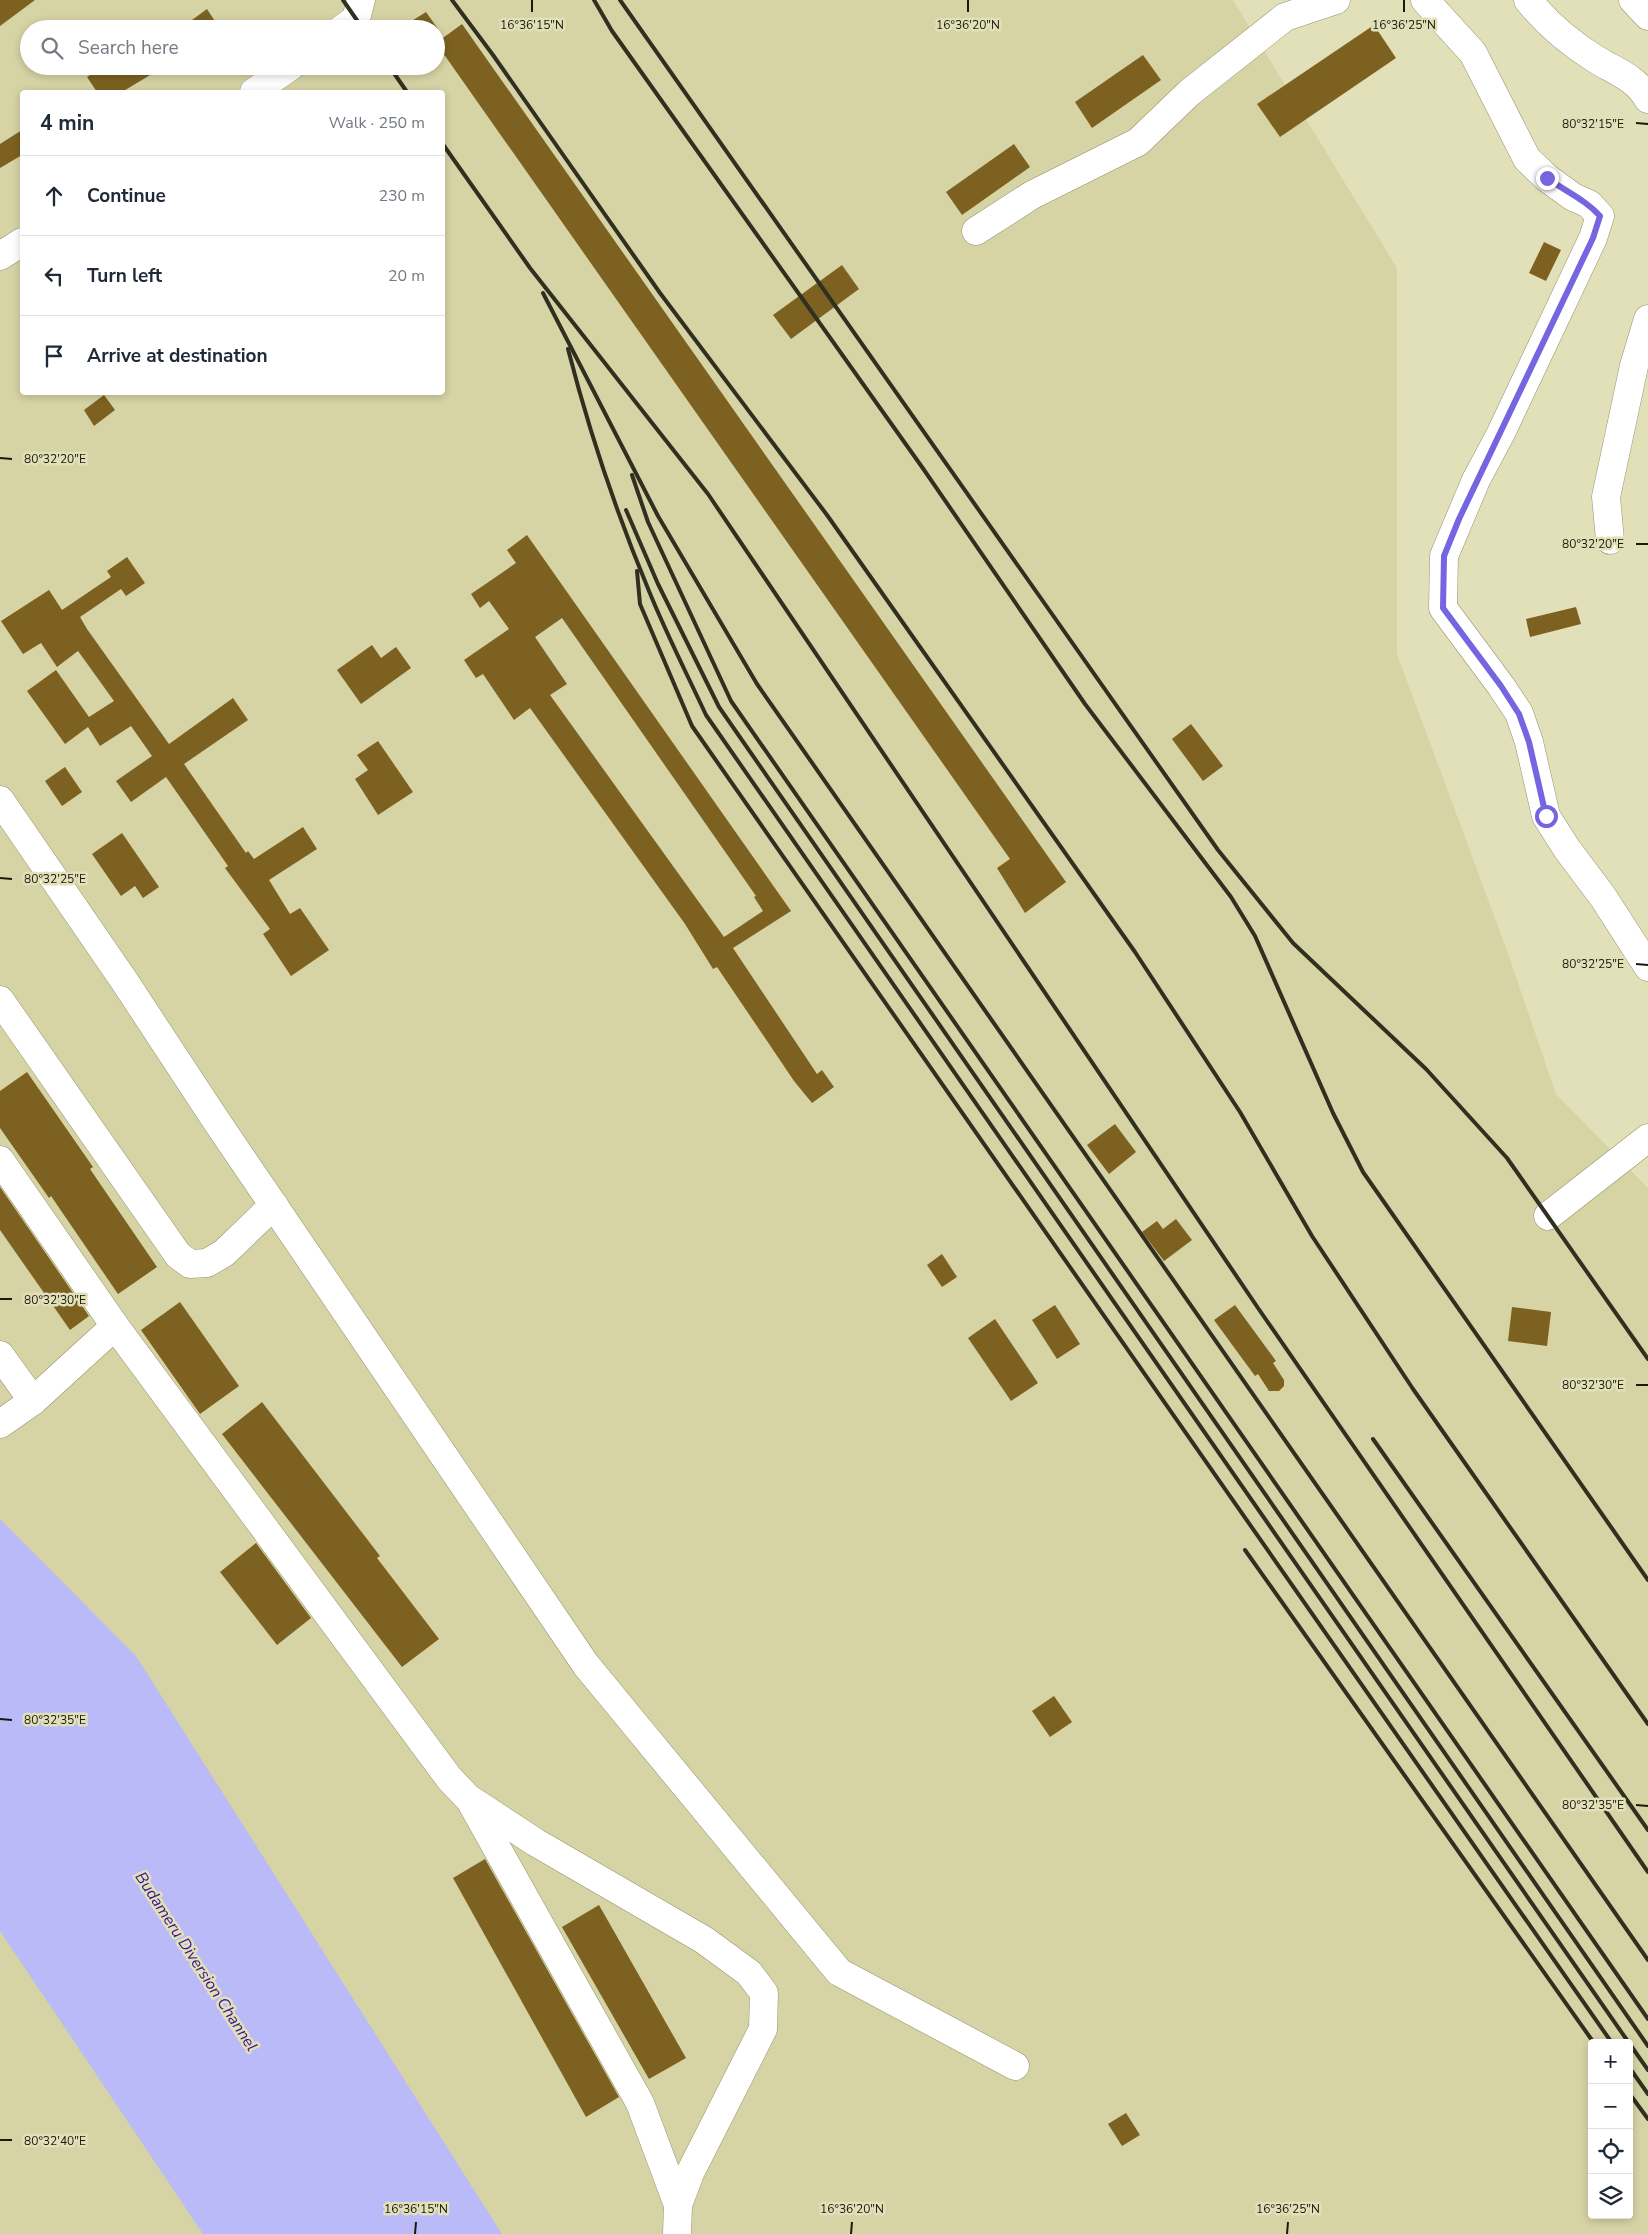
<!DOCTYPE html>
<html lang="en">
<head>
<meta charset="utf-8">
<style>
	body { margin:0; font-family:"Nunito Sans",sans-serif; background:#f2f2f3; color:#1f2937 }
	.controls { position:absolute; right:15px; bottom:15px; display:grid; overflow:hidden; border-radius:5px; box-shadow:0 2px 8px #0003 }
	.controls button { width:45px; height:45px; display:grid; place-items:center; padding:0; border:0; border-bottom:1px solid #e0e1e3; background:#fff; color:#1f2937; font:25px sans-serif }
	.stop { position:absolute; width:15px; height:15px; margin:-11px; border:4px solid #7565e0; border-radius:50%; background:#fff }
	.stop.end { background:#7565e0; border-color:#fff; box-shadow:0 1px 5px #0008 }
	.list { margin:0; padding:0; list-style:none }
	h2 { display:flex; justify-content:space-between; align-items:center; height:65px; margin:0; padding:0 20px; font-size:21px }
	h2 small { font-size:16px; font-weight:400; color:#747a83 }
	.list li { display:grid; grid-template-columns:32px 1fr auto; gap:15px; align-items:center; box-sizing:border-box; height:80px; padding:0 20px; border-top:1px solid #e0e1e3 }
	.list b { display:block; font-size:19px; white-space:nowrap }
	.list em { font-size:16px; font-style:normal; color:#747a83 }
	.icon { flex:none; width:28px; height:28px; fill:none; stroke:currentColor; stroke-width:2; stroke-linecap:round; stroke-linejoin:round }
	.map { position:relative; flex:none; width:1648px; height:2234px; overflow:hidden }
	.search { position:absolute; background:#fff; box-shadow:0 2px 8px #0003; left:20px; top:20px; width:425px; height:55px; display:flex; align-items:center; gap:12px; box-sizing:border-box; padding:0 18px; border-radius:28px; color:#747a83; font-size:19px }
	.panel { position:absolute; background:#fff; box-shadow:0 2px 8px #0003; left:20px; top:90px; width:425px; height:305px; border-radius:5px }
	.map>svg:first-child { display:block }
	.built { fill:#d6d3a5; fill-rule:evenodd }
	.water { fill:#bbbaf9 }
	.building { fill:#7c6120; fill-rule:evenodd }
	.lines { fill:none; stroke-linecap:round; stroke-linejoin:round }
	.minor-casing { stroke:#95936f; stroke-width:29 }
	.minor { stroke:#fff; stroke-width:28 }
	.rail { stroke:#312f1f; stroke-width:4 }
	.route { stroke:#7565e0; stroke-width:6 }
	.ticks { fill:none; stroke:#1a190b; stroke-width:2 }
	.labels { text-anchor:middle; stroke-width:5; stroke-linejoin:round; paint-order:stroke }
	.water-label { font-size:16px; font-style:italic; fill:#37158d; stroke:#e2e0b9 }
	.ticks-label { font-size:12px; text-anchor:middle; fill:#1a190b; stroke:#e2e0b9; stroke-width:5; stroke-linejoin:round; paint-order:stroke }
</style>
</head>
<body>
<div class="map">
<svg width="1648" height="2234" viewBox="0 0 1648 2234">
	<rect width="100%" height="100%" fill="#e2e0b9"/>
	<path class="built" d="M 0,0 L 1233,0 L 1397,268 L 1397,654 L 1505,945 L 1556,1094 L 1648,1188 L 1648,2234 L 0,2234 ZM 29,29 L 436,29 L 436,66 L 29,66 ZM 22,92 L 442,92 L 442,392 L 22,392 ZM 1592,2043 L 1629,2043 L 1629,2215 L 1592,2215 Z"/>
	<polygon class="water" points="0,1519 136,1656 502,2234 203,2234 0,1931"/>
	<g class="building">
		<polygon points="0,0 35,0 0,26"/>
		<polygon points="207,9 220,29 198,29 192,20"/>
		<polygon points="426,12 438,29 399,29"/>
		<polygon points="462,24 1066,882 1025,913 997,868 1010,859 436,43"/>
		<polygon points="1374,25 1396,58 1280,137 1257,104"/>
		<polygon points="1143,55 1161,80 1092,128 1075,102"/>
		<polygon points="104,66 107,66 112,75 126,66 165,66 122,92 97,92 87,77"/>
		<polygon points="22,130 22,155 0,168 0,144"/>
		<polygon points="1014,144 1030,167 962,215 946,192"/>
		<polygon points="1544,242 1561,250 1546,281 1529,273"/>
		<polygon points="842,265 859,289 791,339 773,315"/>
		<polygon points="104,395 115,410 94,426 84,410"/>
		<path d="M 527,535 L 791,911 L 733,948 L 817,1074 L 822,1070 L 834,1087 L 812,1103 L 794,1081 L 717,967 L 713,969 L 685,924 L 530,708 L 514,720 L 483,674 L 476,678 L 464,660 L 509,629 L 489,601 L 480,608 L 471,594 L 516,563 L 507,550 ZM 562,618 L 756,896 L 754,897 L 763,911 L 724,937 L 550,695 L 567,684 L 535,637 Z"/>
		<polygon points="127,557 145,583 126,596 121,589 80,617 87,629 169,744 233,698 248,720 184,764 246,853 248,851 254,859 303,827 317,849 269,880 290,914 300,908 329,950 291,976 263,934 270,929 225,868 228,866 166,777 131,802 116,781 152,756 131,726 100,746 88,727 65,744 27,691 56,670 89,717 114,701 78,651 57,667 41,643 23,654 1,621 49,590 62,610 111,577 107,571"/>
		<polygon points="1576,607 1581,624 1530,637 1526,619"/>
		<polygon points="372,645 381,658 396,647 411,668 361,704 337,670"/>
		<polygon points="1191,724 1223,766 1203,781 1172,739"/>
		<polygon points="378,741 413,792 378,815 355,779 368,770 357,755"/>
		<polygon points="65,767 82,792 62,806 45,781"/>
		<polygon points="122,833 159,887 143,898 135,886 121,896 92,854"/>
		<polygon points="27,1072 93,1167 90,1169 157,1267 118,1294 51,1196 49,1198 0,1128 0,1091"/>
		<polygon points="1115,1124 1136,1152 1109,1174 1087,1145"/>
		<polygon points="0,1187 89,1316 70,1330 0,1230"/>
		<polygon points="1176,1219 1192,1240 1164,1261 1142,1232 1157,1221 1163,1229"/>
		<polygon points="942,1254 957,1277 942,1287 927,1265"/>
		<polygon points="180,1302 239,1386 200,1414 141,1330"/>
		<polygon points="1055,1305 1080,1344 1057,1359 1032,1320"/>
		<polygon points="1235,1305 1276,1361 1273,1363 1284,1380 1284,1386 1279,1391 1269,1391 1258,1374 1255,1376 1214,1320"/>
		<polygon points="1512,1307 1551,1312 1547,1346 1508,1341"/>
		<polygon points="995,1319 1038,1383 1011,1401 968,1338"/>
		<polygon points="262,1402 380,1556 377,1558 439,1639 402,1667 222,1434"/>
		<polygon points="256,1543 311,1618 277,1645 220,1572"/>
		<polygon points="1054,1696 1072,1722 1050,1737 1032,1711"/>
		<polygon points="485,1859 619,2097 586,2117 453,1878"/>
		<polygon points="599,1905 686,2058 649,2079 562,1927"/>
		<polygon points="1126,2113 1140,2135 1122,2146 1108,2124"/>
	</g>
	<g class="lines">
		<defs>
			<g id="minor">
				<polyline points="1425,0 1473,53 1527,159 1547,178 1573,197 1589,204 1600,216 1593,238 1501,433 1476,480 1444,556 1443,608 1501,686 1519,713 1529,742 1546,816 1567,849 1603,897 1648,967"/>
				<path d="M 1528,0 C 1547,24 1571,44 1597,60 C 1617,72 1636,78 1648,99"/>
				<polyline points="1633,0 1648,16"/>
				<polyline points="342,29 356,19 361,0"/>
				<polyline points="254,92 291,66"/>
				<polyline points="976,231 1032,195 1138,142 1189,93 1285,17 1336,0"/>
				<polyline points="0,256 22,242"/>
				<polyline points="1610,540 1606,497 1634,366 1648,319"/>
				<polyline points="0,800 125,982 215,1119 586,1665 839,1972 1015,2066"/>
				<polyline points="0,1000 178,1255 190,1264 207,1263 224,1253 274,1205"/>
				<polyline points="0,1160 115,1326 33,1401 0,1424"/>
				<polyline points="1548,1216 1648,1138"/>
				<polyline points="115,1326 449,1778 468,1798 535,1842 704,1940 749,1973 764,1993 763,2029 690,2173 678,2205 677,2234"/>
				<polyline points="0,1355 33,1401"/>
				<polyline points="472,1804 640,2103 678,2205"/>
			</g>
		</defs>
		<use href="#minor" class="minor-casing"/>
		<use href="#minor" class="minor"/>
		<g class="rail">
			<polyline points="343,0 363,29"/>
			<polyline points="452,0 493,55 660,293 827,515 1135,952 1240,1112 1312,1236 1413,1389 1648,1724"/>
			<polyline points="594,0 612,31 922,467 1085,704 1231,897 1255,936 1333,1113 1363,1172 1648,1580"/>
			<polyline points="620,0 1218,850 1293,943 1426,1069 1507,1158 1648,1359"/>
			<polyline points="389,66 407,92"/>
			<polyline points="442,143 530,268 708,494 1258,1308 1648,1872"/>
			<polyline points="543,293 658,516 757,684 1648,1960"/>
			<path d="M 568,349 C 589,431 616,512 649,591 C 666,633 687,674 706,715 L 1629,2043"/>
			<polyline points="632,475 648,522 731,701 1648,2019"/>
			<polyline points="626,510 658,584 719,707 1648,2046"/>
			<polyline points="637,571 640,604 692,726 1612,2043"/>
			<polyline points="1373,1439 1648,1830"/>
			<polyline points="1245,1550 1594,2043"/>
			<polyline points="1629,2043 1648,2070"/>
			<polyline points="1629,2067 1648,2094"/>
			<polyline points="1629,2093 1648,2119"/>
		</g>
	</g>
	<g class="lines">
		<path class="route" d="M 1546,816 L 1529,742 L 1519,714 L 1501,686 L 1443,608 L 1444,556 L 1459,519 L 1593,238 L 1600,216 C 1586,200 1565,191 1547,178"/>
	</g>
	<path class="ticks" d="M 532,12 L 532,0M 968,12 L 968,0M 1404,12 L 1404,0M 1636,123 L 1648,124M 0,458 L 12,459M 1636,544 L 1648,544M 0,878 L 12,879M 1636,964 L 1648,965M 0,1299 L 12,1299M 1636,1385 L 1648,1385M 0,1719 L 12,1720M 1636,1805 L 1648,1806M 0,2140 L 12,2140M 415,2234 L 416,2222M 851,2234 L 852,2222M 1287,2234 L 1288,2222"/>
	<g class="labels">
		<g class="water-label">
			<text transform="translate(197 1961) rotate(57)" y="6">Budameru Diversion Channel</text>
		</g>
	</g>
	<g class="ticks-label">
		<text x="532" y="29">16°36'15"N</text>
		<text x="968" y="29">16°36'20"N</text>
		<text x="1404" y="29">16°36'25"N</text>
		<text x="1593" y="128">80°32'15"E</text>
		<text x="55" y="463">80°32'20"E</text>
		<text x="1593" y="548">80°32'20"E</text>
		<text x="55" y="883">80°32'25"E</text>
		<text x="1593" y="968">80°32'25"E</text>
		<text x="55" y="1304">80°32'30"E</text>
		<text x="1593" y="1389">80°32'30"E</text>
		<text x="55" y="1724">80°32'35"E</text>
		<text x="1593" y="1809">80°32'35"E</text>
		<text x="55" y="2145">80°32'40"E</text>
		<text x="416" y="2213">16°36'15"N</text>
		<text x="852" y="2213">16°36'20"N</text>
		<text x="1288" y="2213">16°36'25"N</text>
	</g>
</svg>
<div class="controls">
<button>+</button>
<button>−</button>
<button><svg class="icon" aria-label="locate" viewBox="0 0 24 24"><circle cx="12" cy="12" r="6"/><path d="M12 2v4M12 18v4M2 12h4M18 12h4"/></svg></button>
<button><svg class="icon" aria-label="layers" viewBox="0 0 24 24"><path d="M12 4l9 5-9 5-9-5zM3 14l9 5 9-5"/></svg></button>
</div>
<div class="stop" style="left:1546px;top:816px"></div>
<div class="stop end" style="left:1547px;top:178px"></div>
<div class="search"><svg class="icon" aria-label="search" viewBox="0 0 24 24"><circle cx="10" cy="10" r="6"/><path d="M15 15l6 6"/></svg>Search here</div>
<section class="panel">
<h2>4 min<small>Walk · 250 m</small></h2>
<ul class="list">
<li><svg class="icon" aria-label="ahead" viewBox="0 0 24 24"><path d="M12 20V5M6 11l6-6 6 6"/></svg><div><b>Continue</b></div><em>230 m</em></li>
<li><svg class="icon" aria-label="left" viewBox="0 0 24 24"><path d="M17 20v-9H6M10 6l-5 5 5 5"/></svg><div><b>Turn left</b></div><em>20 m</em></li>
<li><svg class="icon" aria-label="arrive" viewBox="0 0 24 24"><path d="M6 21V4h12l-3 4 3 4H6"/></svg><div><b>Arrive at destination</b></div></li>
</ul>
</section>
</div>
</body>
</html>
